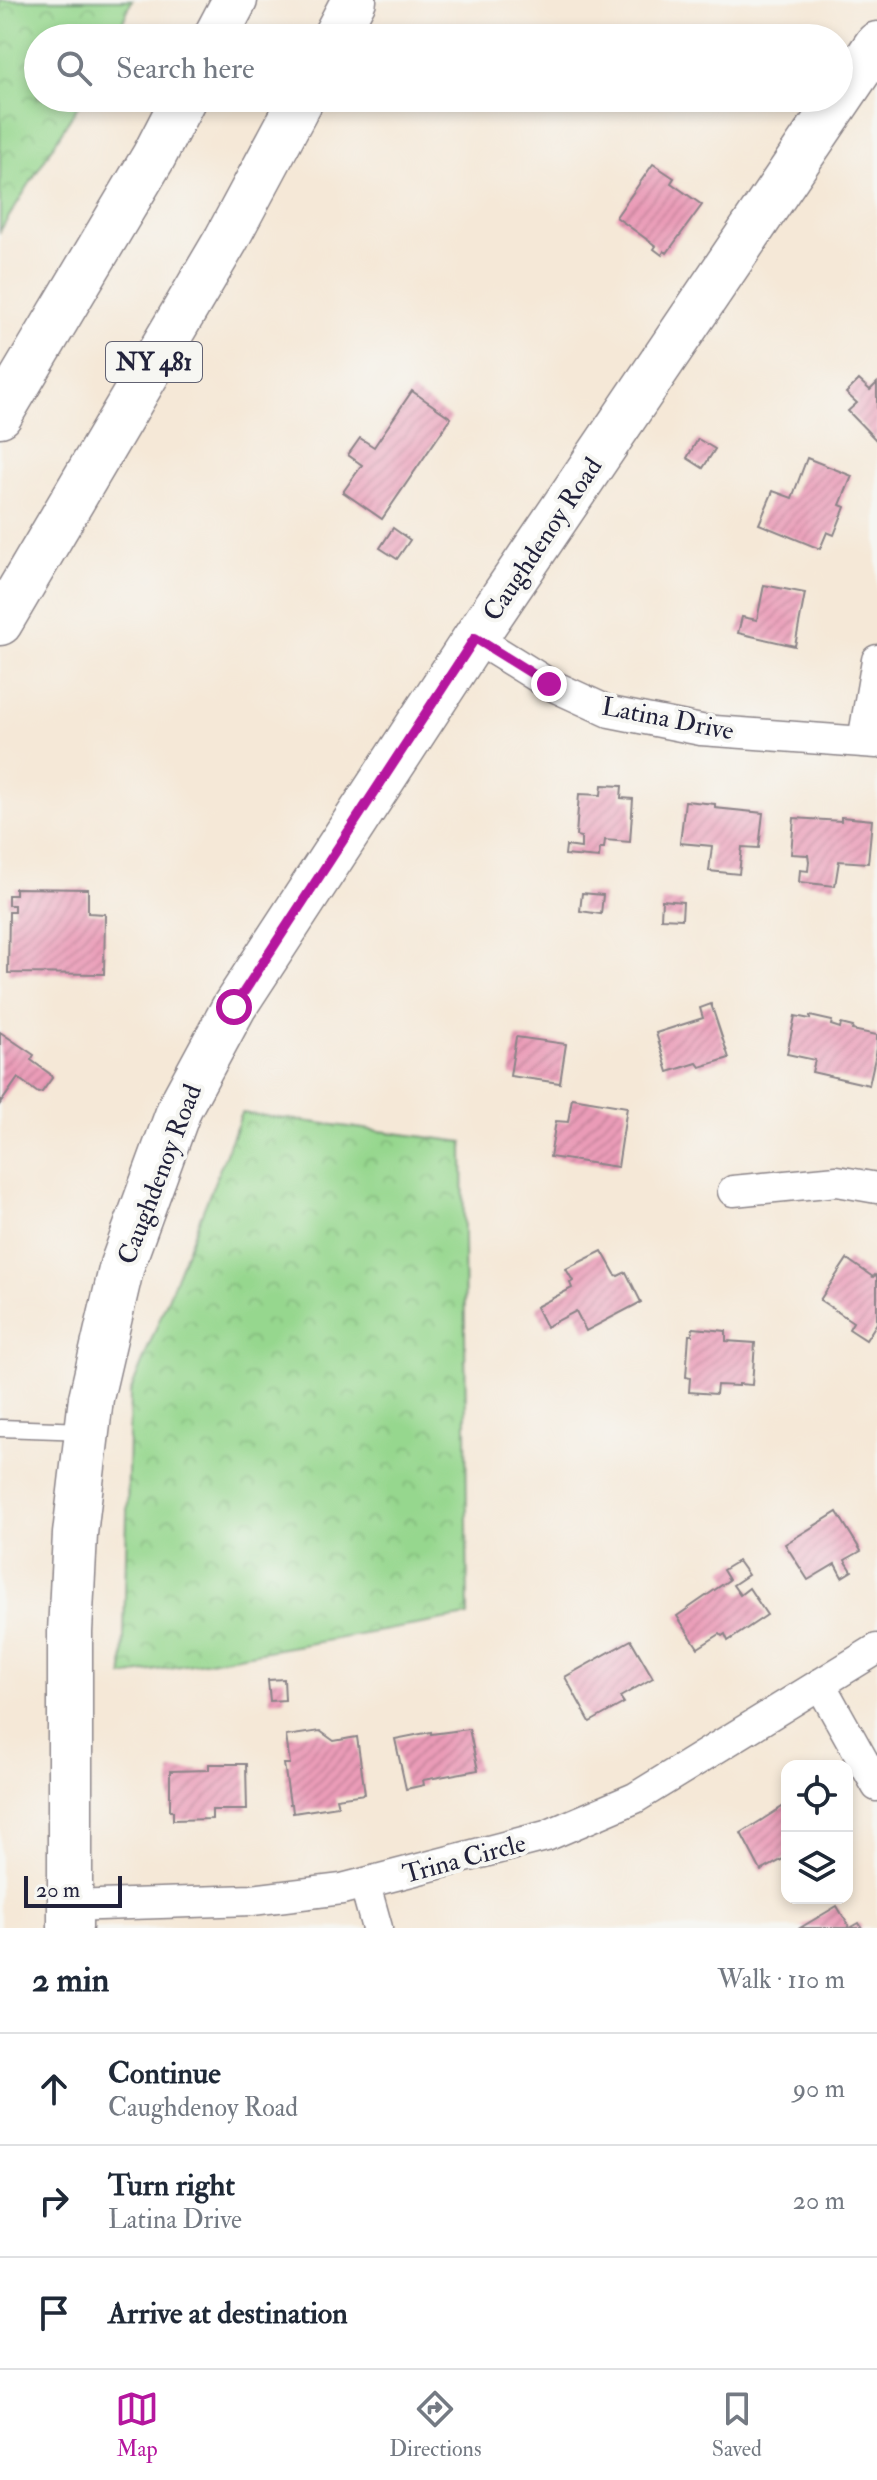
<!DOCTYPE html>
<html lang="en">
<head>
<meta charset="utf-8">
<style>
	body { margin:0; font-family:"IM FELL Double Pica",serif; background:#f2f2f3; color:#1f2937 }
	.controls { position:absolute; right:24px; bottom:24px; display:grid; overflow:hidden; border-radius:16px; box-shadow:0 4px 12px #0003 }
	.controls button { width:72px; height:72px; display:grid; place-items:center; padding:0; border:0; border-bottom:2px solid #e0e1e3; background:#fff; color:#1f2937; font:40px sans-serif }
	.scale { position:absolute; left:24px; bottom:20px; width:98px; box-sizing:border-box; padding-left:8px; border:4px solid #22223b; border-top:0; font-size:22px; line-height:28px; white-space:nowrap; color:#22223b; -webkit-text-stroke:6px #f6f6f2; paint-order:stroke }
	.stop { position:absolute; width:24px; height:24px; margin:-18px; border:6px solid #b5179e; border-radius:50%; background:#fff }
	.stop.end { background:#b5179e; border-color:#fff; box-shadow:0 2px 8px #0008 }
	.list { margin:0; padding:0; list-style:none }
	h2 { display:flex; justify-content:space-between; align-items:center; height:104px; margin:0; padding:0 32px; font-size:34px }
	h2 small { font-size:26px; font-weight:400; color:#747a83 }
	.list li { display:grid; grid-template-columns:52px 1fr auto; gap:24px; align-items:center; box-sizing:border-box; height:112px; padding:0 32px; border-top:2px solid #e0e1e3 }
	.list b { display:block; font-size:30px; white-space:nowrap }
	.list p { margin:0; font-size:26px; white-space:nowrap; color:#747a83 }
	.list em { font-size:26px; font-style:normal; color:#747a83 }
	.icon { flex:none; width:44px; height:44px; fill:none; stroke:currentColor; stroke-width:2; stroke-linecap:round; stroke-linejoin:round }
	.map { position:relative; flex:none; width:877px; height:1928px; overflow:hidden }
	.search { position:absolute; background:#fff; box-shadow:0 4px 12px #0003; left:24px; right:24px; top:24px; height:88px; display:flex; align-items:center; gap:20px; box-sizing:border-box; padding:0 28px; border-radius:44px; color:#747a83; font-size:30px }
	.sheet { height:440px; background:#fff }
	nav { display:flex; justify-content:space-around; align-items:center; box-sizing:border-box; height:112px; border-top:2px solid #e0e1e3; background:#fff; font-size:22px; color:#747a83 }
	nav a { display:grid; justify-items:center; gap:4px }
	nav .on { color:#b5179e }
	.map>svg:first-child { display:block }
	.park { fill:url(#park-crowns); stroke:#5c7c64; stroke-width:2 }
	.building { fill:url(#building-hatch) }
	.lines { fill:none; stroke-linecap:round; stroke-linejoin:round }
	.lane-casing { stroke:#8c8589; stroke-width:19 }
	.street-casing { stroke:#8c8589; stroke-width:33 }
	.secondary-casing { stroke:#8c8589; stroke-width:47 }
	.highway-casing { stroke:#8c8589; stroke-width:47 }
	.lane { stroke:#fff; stroke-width:16 }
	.street { stroke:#fff; stroke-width:30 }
	.secondary { stroke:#fff; stroke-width:44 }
	.highway { stroke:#fff; stroke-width:44 }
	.route { stroke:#b5179e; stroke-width:10 }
	.labels { text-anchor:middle; stroke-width:8; stroke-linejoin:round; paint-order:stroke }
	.shield { fill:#f6f6f2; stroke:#626272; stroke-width:2 }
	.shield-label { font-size:24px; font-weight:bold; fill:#22223b }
	.street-label { font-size:26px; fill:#22223b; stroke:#f6f6f2 }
</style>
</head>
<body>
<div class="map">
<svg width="877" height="1928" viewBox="0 0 877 1928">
	<defs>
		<pattern id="park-crowns" width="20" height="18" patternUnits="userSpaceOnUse" patternTransform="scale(2)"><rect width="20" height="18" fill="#96d78e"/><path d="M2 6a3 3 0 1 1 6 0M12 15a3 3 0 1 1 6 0" fill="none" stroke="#81b87b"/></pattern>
		<pattern id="building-hatch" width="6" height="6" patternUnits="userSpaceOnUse" patternTransform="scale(2)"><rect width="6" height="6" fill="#ea9bb7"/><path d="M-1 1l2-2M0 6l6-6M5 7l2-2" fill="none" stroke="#c8859e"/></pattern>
	</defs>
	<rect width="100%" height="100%" fill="#f6f6f2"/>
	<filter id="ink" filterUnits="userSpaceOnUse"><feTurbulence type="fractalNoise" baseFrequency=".0125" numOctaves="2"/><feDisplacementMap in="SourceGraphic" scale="16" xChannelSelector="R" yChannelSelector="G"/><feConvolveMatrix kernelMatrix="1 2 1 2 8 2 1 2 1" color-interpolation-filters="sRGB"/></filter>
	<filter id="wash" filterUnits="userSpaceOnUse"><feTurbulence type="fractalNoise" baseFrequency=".006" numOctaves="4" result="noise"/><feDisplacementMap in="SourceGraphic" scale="32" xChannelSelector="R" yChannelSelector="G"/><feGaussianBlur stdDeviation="1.8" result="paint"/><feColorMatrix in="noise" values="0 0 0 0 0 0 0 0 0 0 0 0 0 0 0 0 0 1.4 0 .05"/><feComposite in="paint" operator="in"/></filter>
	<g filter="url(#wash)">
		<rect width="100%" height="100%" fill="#f5e8d7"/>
		<g class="park">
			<polygon points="0,0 132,0 116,38 38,38 38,98 83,98 0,231"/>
			<polygon points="242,1113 463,1142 468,1616 123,1676 130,1393"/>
		</g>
		<g id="blocks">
			<g class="building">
				<polygon points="653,164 674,178 671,183 702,205 667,253 664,251 662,255 654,249 656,246 616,217"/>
				<polygon points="859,380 870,390 877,383 877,441 848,411 857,403 846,393"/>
				<polygon points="412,391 451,418 382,519 343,492 362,465 348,455 360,438 374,447"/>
				<polygon points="698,439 715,449 703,468 687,458"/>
				<polygon points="807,458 852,476 840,505 845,507 834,535 827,532 820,549 759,524 773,491 792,498"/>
				<polygon points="393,528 410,540 397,559 380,548"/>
				<polygon points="764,585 805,593 795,646 738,633 742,617 757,620"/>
				<polygon points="602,785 622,786 621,798 633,799 630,842 605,840 604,848 600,848 599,858 565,855 566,846 581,848 581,837 576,836 579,794 601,795"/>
				<polygon points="685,801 715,804 715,808 763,813 759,848 742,847 739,874 709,871 712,846 680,843"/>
				<polygon points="841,817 872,820 868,863 839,861 835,886 799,882 800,870 808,871 809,861 808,855 791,854 794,818 841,821"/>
				<polygon points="15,888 88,889 88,913 105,914 104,974 8,973 9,912 14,912 14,905 8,905 8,895 15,895"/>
				<polygon points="582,893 603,895 601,914 580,911"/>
				<polygon points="662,900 683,902 682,919 661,918"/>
				<polygon points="711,1004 729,1058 700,1067 697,1063 668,1072 656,1033 703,1018 700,1008"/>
				<polygon points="795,1016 810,1019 810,1016 832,1021 831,1025 840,1028 841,1024 853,1027 852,1030 877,1035 877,1049 869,1085 812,1072 815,1060 787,1054"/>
				<polygon points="0,1032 34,1055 31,1060 50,1074 52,1078 42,1092 38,1093 18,1078 0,1104"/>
				<polygon points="516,1037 566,1044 560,1083 510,1076"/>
				<polygon points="572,1098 627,1107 618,1167 550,1157 556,1121 568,1122"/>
				<polygon points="602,1251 615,1274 618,1276 626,1272 641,1302 586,1331 576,1311 546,1327 536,1307 572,1288 570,1283 573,1281 566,1269"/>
				<polygon points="847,1259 873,1277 875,1275 877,1276 877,1323 866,1340 849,1329 853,1322 820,1300"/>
				<polygon points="693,1328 726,1331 726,1341 755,1343 752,1385 739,1384 739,1386 717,1385 716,1394 689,1392 690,1378 686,1377 689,1335 692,1335"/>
				<polygon points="837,1512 861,1551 845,1560 852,1571 842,1577 835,1564 808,1580 785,1544"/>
				<polygon points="738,1561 748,1575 733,1585 740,1595 749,1588 767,1615 728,1641 725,1634 722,1636 720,1634 698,1648 677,1616 729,1580 723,1570"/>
				<polygon points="631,1640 653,1678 620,1697 624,1703 590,1722 565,1677"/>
				<polygon points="284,1679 285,1700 270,1701 268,1680"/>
				<polygon points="469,1729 478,1770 423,1780 424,1785 406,1789 395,1739 431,1732 431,1734"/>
				<polygon points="320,1731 334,1741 357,1737 365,1794 336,1798 338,1806 293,1813 292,1804 290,1804 284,1764 290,1764 286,1736"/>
				<polygon points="209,1764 246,1764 247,1810 212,1810 212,1819 173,1820 173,1811 170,1811 170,1771 209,1770"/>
				<polygon points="787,1804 787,1857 761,1871 741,1833"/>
				<polygon points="837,1906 850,1928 859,1923 862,1928 800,1928"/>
			</g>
		</g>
	</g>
	<g filter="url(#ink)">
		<use href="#blocks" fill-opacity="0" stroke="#8c8589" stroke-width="2"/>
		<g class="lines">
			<defs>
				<polyline id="lane" points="0,1428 86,1431"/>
				<g id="street">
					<polyline points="475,638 549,684 610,712 701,730 877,743"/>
					<polyline points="863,741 877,660"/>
					<polyline points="733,1191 837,1181 877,1188"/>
					<polyline points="820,1684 877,1786"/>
					<polyline points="365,1885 377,1928"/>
					<polyline points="69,1906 252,1900 342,1889 546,1836 635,1798 877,1649"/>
				</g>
				<polyline id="secondary" points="70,1928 70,1632 75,1534 91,1398 122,1265 180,1107 234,1007 475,638 877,44"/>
				<g id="highway">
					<polyline points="215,38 235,0"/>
					<polyline points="334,38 354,0"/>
					<polyline points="0,415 154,156 184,98"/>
					<polyline points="0,623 226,240 302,98"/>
				</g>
			</defs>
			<use href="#lane" class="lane-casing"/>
			<use href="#street" class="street-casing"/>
			<use href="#secondary" class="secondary-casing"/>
			<use href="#highway" class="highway-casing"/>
			<use href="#lane" class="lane"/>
			<use href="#street" class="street"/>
			<use href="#secondary" class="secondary"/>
			<use href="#highway" class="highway"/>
		</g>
	</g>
	<g class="lines" filter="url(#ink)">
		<polyline class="route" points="234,1007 475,638 549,684"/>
	</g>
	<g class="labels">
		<rect class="shield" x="106" y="342" width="96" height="40" rx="6"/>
		<g class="shield-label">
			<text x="154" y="370">NY 481</text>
		</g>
		<g class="street-label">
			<text transform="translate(542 539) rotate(-56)" y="9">Caughdenoy Road</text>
			<text transform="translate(668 718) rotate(11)" y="9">Latina Drive</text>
			<text transform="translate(159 1174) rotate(-69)" y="9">Caughdenoy Road</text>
			<text transform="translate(464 1858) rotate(-15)" y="9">Trina Circle</text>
		</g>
	</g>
</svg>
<div class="controls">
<button><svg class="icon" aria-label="locate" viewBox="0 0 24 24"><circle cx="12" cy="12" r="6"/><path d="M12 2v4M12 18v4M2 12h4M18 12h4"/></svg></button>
<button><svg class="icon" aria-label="layers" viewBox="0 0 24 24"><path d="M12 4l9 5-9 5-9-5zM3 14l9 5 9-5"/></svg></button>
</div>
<div class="scale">20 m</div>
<div class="stop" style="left:234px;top:1007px"></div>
<div class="stop end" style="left:549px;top:684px"></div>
<div class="search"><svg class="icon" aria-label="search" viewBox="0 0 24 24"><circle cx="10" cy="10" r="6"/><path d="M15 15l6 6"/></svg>Search here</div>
</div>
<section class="sheet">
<h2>2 min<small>Walk · 110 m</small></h2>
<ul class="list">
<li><svg class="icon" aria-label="ahead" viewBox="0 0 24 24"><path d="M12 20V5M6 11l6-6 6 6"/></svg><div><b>Continue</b><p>Caughdenoy Road</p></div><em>90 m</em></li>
<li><svg class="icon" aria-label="right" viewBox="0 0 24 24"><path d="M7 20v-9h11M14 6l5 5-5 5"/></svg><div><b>Turn right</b><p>Latina Drive</p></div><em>20 m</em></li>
<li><svg class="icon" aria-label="arrive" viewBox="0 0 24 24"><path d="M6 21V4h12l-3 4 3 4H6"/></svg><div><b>Arrive at destination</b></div></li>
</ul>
</section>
<nav>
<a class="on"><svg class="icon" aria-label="map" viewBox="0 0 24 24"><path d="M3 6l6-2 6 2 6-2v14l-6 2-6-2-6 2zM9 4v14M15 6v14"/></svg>Map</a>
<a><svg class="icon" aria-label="directions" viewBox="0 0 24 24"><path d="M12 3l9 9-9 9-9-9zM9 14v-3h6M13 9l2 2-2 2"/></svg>Directions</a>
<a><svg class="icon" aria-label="saved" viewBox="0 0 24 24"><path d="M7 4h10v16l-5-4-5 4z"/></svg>Saved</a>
</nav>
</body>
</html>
